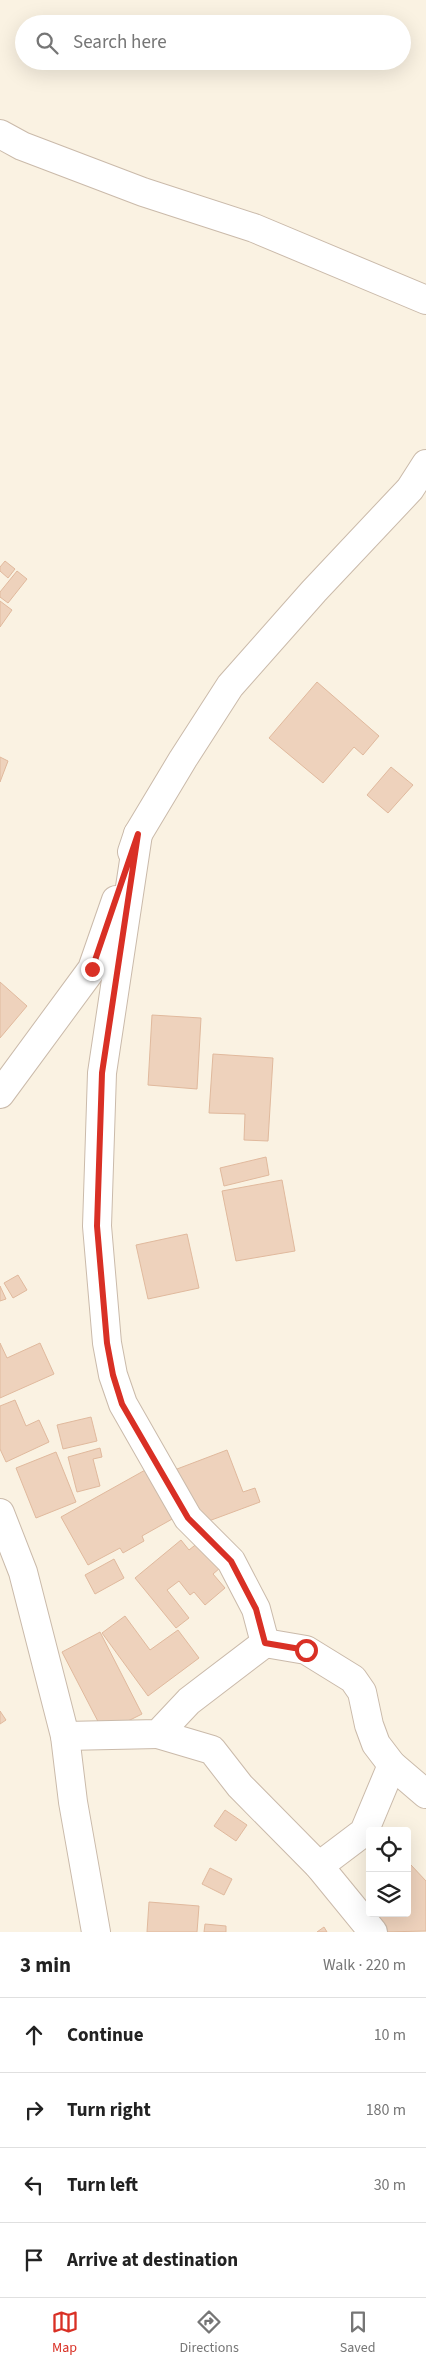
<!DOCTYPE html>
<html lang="en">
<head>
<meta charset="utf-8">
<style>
	body { margin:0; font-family:"Source Sans 3",sans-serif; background:#f6f6f6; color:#222 }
	.controls { position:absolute; right:15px; bottom:15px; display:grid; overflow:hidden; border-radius:5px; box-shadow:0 5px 20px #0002 }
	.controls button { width:45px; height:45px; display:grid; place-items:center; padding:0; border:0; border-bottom:1px solid #e0e0e0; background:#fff; color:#222; font:25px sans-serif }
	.stop { position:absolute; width:15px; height:15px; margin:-11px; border:4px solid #d93025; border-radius:50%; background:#fff }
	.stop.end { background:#d93025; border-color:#fff; box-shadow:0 1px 5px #0008 }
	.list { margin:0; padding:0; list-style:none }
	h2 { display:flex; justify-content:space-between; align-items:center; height:65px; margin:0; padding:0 20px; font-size:21px }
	h2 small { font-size:16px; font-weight:400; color:#767676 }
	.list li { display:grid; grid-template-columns:32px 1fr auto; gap:15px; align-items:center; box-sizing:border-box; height:75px; padding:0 20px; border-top:1px solid #e0e0e0 }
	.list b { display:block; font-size:19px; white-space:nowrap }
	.list em { font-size:16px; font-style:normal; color:#767676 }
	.icon { flex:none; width:28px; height:28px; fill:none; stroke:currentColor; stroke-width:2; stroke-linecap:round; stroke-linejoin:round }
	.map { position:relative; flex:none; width:426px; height:1932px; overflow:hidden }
	.search { position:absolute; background:#fff; box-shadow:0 5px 20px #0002; left:15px; right:15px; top:15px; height:55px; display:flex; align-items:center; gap:12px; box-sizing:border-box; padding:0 18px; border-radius:28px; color:#767676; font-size:19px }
	.sheet { height:365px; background:#fff }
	nav { display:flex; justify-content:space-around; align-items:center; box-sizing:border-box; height:70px; border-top:1px solid #e0e0e0; background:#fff; font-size:14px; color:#767676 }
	nav a { display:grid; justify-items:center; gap:2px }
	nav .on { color:#d93025 }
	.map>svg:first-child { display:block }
	.building { fill:#eed2bc; stroke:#e0b99d }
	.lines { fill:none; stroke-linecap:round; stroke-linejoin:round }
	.street-casing { stroke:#cabaaa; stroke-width:30 }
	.street { stroke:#fff; stroke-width:28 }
	.route { stroke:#d93025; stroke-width:6 }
</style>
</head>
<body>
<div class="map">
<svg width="426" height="1932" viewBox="0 0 426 1932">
	<rect width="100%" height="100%" fill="#faf2e2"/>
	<g class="building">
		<polygon points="5,561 15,569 8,578 0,571 0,567"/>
		<polygon points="17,571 27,579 8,603 0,597 0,592"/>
		<polygon points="0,601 12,610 0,627"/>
		<polygon points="317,682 379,736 363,755 354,747 323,783 269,738"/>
		<polygon points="0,757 8,761 0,782"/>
		<polygon points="391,767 413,785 388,813 367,795"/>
		<polygon points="0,982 27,1006 0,1038"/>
		<polygon points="152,1015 201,1018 197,1089 148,1085"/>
		<polygon points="213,1054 273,1058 268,1141 244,1140 245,1114 209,1113"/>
		<polygon points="266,1157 269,1175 224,1186 220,1168"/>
		<polygon points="282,1180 295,1251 236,1261 222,1191"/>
		<polygon points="187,1234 199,1288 148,1299 136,1245"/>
		<polygon points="18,1275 27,1290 13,1298 4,1283"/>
		<polygon points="0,1286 6,1299 0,1301"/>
		<polygon points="0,1343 7,1358 40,1343 54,1374 0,1398"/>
		<polygon points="15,1400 26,1426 39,1420 49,1442 6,1462 0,1449 0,1406"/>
		<polygon points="91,1417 97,1441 63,1449 57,1425"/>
		<polygon points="100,1448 102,1457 93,1459 100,1486 77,1492 68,1457"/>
		<polygon points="227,1450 243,1492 255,1488 260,1502 198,1525 177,1469"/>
		<polygon points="56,1452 76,1502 36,1518 16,1468"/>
		<polygon points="147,1469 174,1518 142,1536 144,1541 123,1553 120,1548 88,1565 61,1517"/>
		<polygon points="181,1540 189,1550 199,1542 220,1568 213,1574 225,1588 205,1605 194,1592 190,1595 179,1581 167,1590 189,1618 176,1628 135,1578"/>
		<polygon points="114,1559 124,1578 95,1594 85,1575"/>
		<polygon points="125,1616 150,1650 178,1630 199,1658 148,1696 102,1633"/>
		<polygon points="100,1632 142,1714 104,1733 62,1652"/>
		<polygon points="0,1711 6,1720 0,1724"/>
		<polygon points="225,1810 247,1825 236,1841 214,1826"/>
		<polygon points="411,1865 426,1881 426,1931 383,1932 363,1910 370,1903 370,1913 407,1913 407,1869"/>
		<polygon points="210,1868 232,1879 224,1895 202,1884"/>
		<polygon points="149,1902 199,1906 197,1932 147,1932"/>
		<polygon points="205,1924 226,1926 226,1932 204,1932"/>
		<polygon points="324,1927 327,1932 317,1932"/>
	</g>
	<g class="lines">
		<defs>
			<g id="street">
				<polyline points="0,134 22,146 143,192 254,228 426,300"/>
				<polyline points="138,834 102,1073 97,1226 107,1343 113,1375 123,1404 188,1518 231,1561 256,1609 265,1643"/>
				<polyline points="132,852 138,834 183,759 230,686 314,591 410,489 426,464"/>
				<polyline points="0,1094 92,969 116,900"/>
				<polyline points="0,1513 23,1572 65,1736 73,1802 96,1932"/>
				<polyline points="265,1643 306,1650 353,1679 362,1692 369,1725 376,1744 392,1765 426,1794"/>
				<polyline points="158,1734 212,1750 240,1786 319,1866 373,1932"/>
				<polyline points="65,1736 158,1734 189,1701 265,1643"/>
				<polyline points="319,1866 364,1832 392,1765"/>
			</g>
		</defs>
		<use href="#street" class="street-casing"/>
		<use href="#street" class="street"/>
	</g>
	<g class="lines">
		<polyline class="route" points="92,969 138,834 102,1073 97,1226 107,1343 113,1375 122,1404 188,1518 231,1561 256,1609 265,1643 306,1650"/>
	</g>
</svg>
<div class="controls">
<button><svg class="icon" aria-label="locate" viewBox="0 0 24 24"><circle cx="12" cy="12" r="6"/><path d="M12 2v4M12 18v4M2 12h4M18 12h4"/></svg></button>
<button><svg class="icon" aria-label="layers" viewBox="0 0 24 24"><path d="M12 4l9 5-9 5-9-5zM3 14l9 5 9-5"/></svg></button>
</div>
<div class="stop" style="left:306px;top:1650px"></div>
<div class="stop end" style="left:92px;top:969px"></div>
<div class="search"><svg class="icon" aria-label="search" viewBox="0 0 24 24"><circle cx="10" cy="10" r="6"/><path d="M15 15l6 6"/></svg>Search here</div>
</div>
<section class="sheet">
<h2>3 min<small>Walk · 220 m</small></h2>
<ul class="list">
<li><svg class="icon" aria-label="ahead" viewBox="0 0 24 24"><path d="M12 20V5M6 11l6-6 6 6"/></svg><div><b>Continue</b></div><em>10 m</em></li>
<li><svg class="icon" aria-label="right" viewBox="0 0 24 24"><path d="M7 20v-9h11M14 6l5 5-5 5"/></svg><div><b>Turn right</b></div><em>180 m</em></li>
<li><svg class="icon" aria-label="left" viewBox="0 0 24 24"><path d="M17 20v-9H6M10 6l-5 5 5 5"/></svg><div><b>Turn left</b></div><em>30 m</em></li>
<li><svg class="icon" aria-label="arrive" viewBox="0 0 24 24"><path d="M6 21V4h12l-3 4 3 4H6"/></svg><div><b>Arrive at destination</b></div></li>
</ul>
</section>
<nav>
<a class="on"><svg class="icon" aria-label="map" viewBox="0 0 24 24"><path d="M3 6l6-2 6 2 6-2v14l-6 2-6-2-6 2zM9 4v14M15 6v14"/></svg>Map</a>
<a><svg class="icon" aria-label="directions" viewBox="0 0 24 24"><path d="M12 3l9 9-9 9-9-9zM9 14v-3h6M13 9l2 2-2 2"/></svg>Directions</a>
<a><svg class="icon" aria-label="saved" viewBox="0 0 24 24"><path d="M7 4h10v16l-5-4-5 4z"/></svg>Saved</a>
</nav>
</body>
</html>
